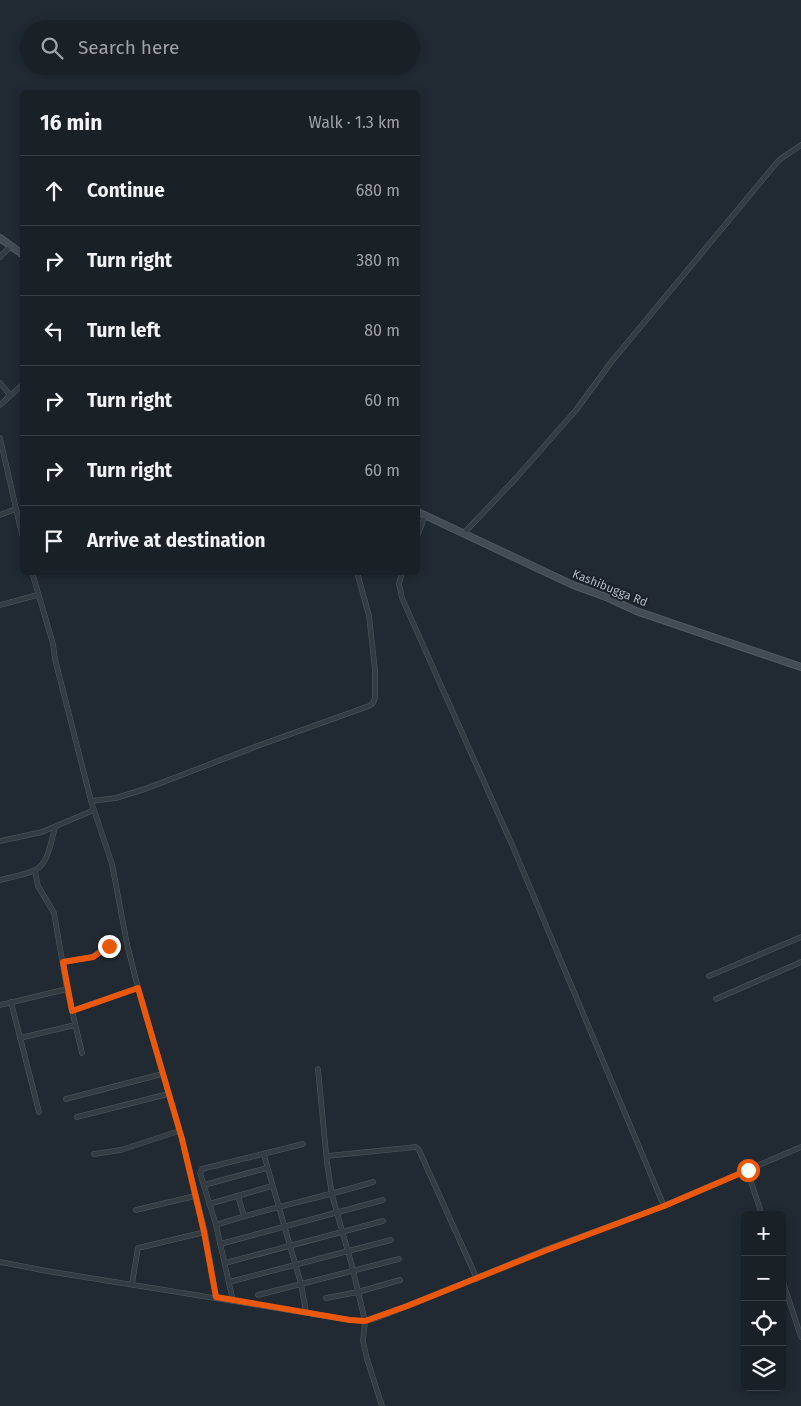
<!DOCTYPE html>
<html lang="en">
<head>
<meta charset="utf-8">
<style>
	body { margin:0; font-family:"Fira Sans",sans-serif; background:#262d32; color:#f1f3f6 }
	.controls { position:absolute; right:15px; bottom:15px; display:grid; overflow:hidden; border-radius:8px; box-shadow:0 2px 8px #0003 }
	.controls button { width:45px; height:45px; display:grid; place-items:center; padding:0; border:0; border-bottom:1px solid #373e43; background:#192026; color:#f1f3f6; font:25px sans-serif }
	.stop { position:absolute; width:15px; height:15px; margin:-11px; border:4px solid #ea580c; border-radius:50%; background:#fff }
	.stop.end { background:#ea580c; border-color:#fff; box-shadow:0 1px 5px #0008 }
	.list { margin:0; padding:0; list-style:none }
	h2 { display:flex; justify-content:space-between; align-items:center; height:65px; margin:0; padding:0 20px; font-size:21px }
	h2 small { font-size:16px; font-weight:400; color:#9fa3a7 }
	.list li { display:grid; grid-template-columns:32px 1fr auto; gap:15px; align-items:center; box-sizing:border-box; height:70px; padding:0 20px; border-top:1px solid #373e43 }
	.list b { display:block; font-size:19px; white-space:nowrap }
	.list em { font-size:16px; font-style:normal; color:#9fa3a7 }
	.icon { flex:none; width:28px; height:28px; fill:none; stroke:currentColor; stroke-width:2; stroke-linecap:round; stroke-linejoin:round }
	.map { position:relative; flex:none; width:801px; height:1406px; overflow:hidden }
	.search { position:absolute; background:#192026; box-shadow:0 2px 8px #0003; left:20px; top:20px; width:400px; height:55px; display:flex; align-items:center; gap:12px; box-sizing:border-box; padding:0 18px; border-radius:28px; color:#9fa3a7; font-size:19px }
	.panel { position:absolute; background:#192026; box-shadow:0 2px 8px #0003; left:20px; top:90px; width:400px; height:485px; border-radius:8px }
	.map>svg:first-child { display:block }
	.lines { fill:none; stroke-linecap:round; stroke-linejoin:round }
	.street-casing { stroke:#515a61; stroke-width:5.5 }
	.secondary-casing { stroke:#515a61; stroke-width:8 }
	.street { stroke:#343c43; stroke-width:4.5 }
	.secondary { stroke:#434c55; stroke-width:6 }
	.route { stroke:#ea580c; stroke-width:6 }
	.labels { text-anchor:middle; stroke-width:4; stroke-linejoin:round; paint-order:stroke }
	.street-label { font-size:12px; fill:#aeb7c0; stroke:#1a2127 }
</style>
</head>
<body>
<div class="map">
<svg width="801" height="1406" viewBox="0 0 801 1406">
	<rect width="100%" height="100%" fill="#212a32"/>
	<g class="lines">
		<defs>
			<g id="street">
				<polyline points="0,257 11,246"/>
				<polyline points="0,383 10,395"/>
				<polyline points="0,405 22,385"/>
				<polyline points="0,438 22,535"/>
				<polyline points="0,515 16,509"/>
				<polyline points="464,533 517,477 576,410 612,361 779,160 801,145"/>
				<polyline points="418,534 425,516"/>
				<polyline points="32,572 53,644 55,659 91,801 112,864 127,944 138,988 182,1139 205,1232 216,1297"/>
				<polyline points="402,572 399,584 402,598 513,847 664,1206"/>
				<polyline points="0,605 37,595"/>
				<polyline points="91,801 116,798 145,789 260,745 369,706 373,703 375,698 375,670 369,616 357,572"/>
				<polyline points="0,841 42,832 94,810"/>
				<polyline points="35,871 38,886 54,913 67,989 82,1053"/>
				<path d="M 0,880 C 44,869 44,873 55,827"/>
				<polyline points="63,962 93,957 109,946"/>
				<polyline points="709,976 801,937"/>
				<polyline points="716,999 801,962"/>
				<polyline points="11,1002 39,1112"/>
				<polyline points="0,1005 67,989"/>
				<polyline points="72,1011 138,988"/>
				<polyline points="20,1038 75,1025"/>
				<polyline points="318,1069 327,1163 332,1195 352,1266 365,1321 363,1341 367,1359 382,1406"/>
				<polyline points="66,1099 162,1074"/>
				<polyline points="77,1117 168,1094"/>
				<polyline points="94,1154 121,1150 179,1131"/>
				<polyline points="264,1155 301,1284 306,1312"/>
				<polyline points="327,1156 416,1147 419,1150 477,1279"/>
				<polyline points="747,1170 762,1215"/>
				<polyline points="204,1185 267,1168"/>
				<polyline points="238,1196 244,1216"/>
				<polyline points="209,1204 272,1186"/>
				<polyline points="136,1210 195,1196"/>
				<polyline points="216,1225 200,1173 202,1169 303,1144"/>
				<polyline points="220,1244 383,1200"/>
				<polyline points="0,1262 47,1271 350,1320 365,1321 377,1318 418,1302 547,1249 664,1206 801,1147"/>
				<polyline points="225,1263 383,1221"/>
				<polyline points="782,1279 801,1337"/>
				<polyline points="229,1282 391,1240"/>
				<polyline points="132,1284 138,1248 205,1232"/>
				<polyline points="258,1295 399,1259"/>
				<polyline points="326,1298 358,1292 400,1280"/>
				<path d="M 233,1301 L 216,1225 C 267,1208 321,1198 373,1182"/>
			</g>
			<g id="secondary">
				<polyline points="0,238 22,254"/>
				<polyline points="418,512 573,585 606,597 636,611 801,667"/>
			</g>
		</defs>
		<use href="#street" class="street-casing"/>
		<use href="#secondary" class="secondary-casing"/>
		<use href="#street" class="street"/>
		<use href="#secondary" class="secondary"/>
	</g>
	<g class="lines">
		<polyline class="route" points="109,946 93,957 63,962 72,1011 138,988 182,1139 204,1232 216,1297 350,1320 365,1321 407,1306 547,1250 664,1206 748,1170"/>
	</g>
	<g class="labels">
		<g class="street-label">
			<text transform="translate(610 588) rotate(22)" y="4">Kashibugga Rd</text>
		</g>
	</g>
</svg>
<div class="controls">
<button>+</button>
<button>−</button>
<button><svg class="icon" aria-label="locate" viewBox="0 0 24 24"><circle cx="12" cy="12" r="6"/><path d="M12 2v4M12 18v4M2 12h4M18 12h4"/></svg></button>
<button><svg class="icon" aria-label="layers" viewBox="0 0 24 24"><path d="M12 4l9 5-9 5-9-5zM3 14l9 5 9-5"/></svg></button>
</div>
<div class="stop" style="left:748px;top:1170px"></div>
<div class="stop end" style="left:109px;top:946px"></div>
<div class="search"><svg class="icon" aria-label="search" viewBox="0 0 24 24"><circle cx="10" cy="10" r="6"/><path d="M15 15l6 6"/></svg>Search here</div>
<section class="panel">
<h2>16 min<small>Walk · 1.3 km</small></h2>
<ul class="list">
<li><svg class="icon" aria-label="ahead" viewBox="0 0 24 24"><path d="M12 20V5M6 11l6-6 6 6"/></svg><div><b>Continue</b></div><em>680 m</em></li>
<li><svg class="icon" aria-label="right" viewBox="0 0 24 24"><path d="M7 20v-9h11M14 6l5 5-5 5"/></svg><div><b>Turn right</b></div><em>380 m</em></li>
<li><svg class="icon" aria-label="left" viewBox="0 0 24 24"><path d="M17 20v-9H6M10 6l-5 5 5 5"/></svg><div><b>Turn left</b></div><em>80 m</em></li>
<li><svg class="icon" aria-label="right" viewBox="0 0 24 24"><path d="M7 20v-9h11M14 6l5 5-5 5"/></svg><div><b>Turn right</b></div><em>60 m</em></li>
<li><svg class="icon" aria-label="right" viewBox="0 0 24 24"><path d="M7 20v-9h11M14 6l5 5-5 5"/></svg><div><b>Turn right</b></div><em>60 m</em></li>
<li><svg class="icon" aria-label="arrive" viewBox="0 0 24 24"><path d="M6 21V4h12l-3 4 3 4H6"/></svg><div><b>Arrive at destination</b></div></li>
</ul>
</section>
</div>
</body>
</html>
